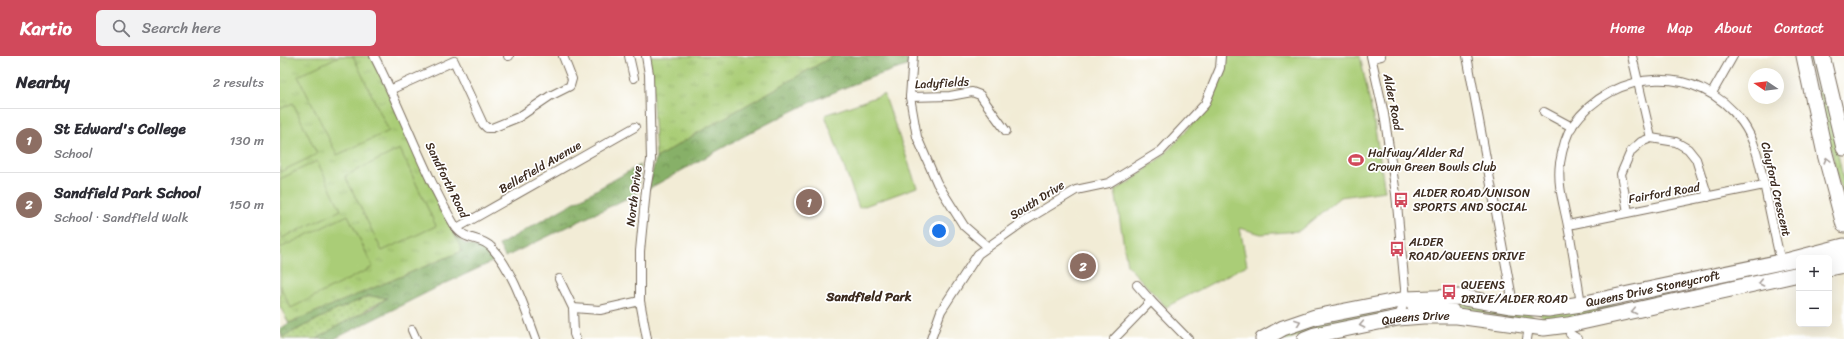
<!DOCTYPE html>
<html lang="en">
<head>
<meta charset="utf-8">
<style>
	body { margin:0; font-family:Sriracha,sans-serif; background:#f2f2f3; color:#2b2b33 }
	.controls { position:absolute; right:12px; bottom:12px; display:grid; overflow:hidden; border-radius:6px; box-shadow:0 4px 16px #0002 }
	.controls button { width:36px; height:36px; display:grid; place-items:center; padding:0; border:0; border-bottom:1px solid #e1e1e2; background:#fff; color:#2b2b33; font:20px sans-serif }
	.compass { position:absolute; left:1468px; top:12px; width:36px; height:36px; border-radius:50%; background:#fff; box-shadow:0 4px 16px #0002; rotate:283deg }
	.you { position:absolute; left:659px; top:175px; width:14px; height:14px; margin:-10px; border:3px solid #fff; border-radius:50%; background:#1a73e8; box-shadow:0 0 0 6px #1a73e833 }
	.badge { display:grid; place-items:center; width:26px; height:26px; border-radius:50%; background:#d1495b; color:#fff; font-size:13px; font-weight:700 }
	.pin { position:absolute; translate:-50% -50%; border:2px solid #fff; box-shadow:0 1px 4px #0006 }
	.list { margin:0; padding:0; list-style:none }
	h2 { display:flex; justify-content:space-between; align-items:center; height:52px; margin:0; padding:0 16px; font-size:17px }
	h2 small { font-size:13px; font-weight:400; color:#7c7c81 }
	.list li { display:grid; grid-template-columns:26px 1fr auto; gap:12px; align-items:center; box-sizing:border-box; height:64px; padding:0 16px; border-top:1px solid #e1e1e2 }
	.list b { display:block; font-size:15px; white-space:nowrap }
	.list p { margin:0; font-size:13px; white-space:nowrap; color:#7c7c81 }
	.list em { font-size:13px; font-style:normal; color:#7c7c81 }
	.icon { flex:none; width:22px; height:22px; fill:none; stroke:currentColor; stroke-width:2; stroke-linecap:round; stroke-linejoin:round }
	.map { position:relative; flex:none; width:1564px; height:283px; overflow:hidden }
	header { display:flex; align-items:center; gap:24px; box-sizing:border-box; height:56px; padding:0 20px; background:#d1495b; color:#fff }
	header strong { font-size:19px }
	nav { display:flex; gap:22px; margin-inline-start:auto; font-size:14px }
	.search { width:280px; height:36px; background:#f2f2f3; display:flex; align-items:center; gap:10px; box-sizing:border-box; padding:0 14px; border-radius:6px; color:#7c7c81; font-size:15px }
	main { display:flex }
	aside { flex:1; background:#fff }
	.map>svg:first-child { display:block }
	.grass { fill:url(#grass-dots); stroke:#727c4a }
	.forest { fill:url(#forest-crowns); stroke:#616d43 }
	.park { fill:url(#park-tufts); stroke:#727c4a }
	.pitch { fill:#aacd77; stroke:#727c4a }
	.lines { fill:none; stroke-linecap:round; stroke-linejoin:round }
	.street-casing { stroke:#7b6e5e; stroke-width:10 }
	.primary-casing { stroke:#7b6e5e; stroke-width:15 }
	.highway-casing { stroke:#7b6e5e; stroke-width:17 }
	.street { stroke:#fff; stroke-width:8 }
	.primary { stroke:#fff; stroke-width:13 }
	.highway { stroke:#fff; stroke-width:15 }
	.oneway { stroke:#a79f9a }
	.labels { text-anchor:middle; stroke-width:3.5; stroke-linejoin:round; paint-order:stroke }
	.street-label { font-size:12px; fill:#3b2a1e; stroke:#fff }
	.poi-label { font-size:12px; fill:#3b2a1e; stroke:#fff; text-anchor:start }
	.neighbourhood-label { font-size:13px; font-weight:bold; fill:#3b2a1e; stroke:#fff }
</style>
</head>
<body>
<header>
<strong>Kartio</strong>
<div class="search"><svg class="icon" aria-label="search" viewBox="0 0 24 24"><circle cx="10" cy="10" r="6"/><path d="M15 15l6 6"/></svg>Search here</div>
<nav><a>Home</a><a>Map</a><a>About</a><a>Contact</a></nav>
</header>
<main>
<aside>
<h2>Nearby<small>2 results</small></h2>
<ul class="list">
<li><span class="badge" style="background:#8d6e63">1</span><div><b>St Edward's College</b><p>School</p></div><em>130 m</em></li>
<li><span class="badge" style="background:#8d6e63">2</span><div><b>Sandfield Park School</b><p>School · Sandfield Walk</p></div><em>150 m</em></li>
</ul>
</aside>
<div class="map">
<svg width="1564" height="283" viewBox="0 0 1564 283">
	<defs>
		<pattern id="grass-dots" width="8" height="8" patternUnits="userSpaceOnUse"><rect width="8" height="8" fill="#aacd77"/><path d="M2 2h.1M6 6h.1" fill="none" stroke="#93b066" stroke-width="1.8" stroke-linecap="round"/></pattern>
		<pattern id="forest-crowns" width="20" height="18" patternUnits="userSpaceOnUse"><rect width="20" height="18" fill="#87b068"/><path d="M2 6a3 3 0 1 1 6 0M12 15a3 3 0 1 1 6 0" fill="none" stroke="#708f55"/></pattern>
		<pattern id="park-tufts" width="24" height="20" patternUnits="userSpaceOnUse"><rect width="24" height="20" fill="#aacd77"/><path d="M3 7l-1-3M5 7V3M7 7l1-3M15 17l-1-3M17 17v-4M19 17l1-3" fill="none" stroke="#93b066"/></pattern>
	</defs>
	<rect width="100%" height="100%" fill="#fff"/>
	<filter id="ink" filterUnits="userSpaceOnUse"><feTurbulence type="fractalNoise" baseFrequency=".025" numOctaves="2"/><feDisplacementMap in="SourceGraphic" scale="8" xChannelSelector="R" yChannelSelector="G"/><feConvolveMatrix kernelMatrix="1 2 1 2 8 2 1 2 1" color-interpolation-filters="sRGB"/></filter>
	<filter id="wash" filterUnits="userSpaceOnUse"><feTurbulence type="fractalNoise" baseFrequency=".012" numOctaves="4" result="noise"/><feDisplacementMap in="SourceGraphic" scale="16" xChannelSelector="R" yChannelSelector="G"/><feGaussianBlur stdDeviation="0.9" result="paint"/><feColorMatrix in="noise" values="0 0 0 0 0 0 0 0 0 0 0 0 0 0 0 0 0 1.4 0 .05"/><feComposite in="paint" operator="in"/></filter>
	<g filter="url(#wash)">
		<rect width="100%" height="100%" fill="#f2ecd6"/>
		<g class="grass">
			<polygon points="1529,0 1538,0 1564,127 1564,148"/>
			<polygon points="89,240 107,242 37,283 3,283 2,281 54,255"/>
			<polygon points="1172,246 1250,257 1257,266 1216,260 1178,251 1157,249"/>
			<polygon points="1315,253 1317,255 1314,258 1267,265 1259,257"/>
			<polygon points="1106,256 1107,260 1025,277 1009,283 991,283 1062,260"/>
		</g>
		<g class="forest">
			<path d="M 553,0 L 627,0 L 627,10 C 535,36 451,88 368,133 L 376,102 L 419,76 Z"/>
			<polygon points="360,109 358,137 225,201 219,189"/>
			<polygon points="174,178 184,187 207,194 214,205 160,230 54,283 37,283 59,269 91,253 107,242 89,240 54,255 2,281 0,273 9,267 182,195"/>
			<polygon points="1387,236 1389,240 1316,255 1315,253"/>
		</g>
		<g class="park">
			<polygon points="0,0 92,0 182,195 9,267 0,251"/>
			<polygon points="368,0 553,0 419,76 376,102 371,14"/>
		</g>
		<g class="pitch">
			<polygon points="59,0 73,0 109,75 57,99 18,20"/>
			<polygon points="945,0 1080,0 1094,66 1105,135 1060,141 1019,175 981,178 960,172 967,209 886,251 847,209 835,134 850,126 885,98 930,49 943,14"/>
			<polygon points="604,38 637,131 579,152 545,59"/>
			<polygon points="13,47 37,98 0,116 0,53"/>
			<polygon points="120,93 156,170 102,195 65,120"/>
			<polygon points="37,105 61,154 0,183 0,123"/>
			<polygon points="68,159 93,211 11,252 0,230 0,192"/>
		</g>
	</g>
	<g filter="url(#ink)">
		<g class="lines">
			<defs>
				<g id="street">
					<path d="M 94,0 C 123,56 143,116 175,170 C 185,186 201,180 211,191 C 233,214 245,253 256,283"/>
					<polyline points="228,0 229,0"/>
					<polyline points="349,0 354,22"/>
					<polyline points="366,0 369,18 371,104 366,134 360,195 360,245 367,283"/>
					<polyline points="633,0 630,41 637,81 657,127 684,170 708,191"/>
					<polyline points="1091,0 1104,58 1116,138 1126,243 1118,262"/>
					<polyline points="1187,0 1232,242 1231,250"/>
					<polyline points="1352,0 1371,82"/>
					<polyline points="1092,2 1101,0"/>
					<polyline points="112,33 174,5 203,68 207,72 212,72 239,61 270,40 290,30 292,23 283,0"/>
					<polyline points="1432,37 1453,0"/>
					<polyline points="630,41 670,40 692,36 700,39 726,75"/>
					<polyline points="1264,56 1292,71"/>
					<polyline points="1348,156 1341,118 1351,95 1361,86 1371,82 1396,86 1408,93 1416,103 1428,141"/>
					<polyline points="1288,169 1484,129"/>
					<polyline points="177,172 355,71"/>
					<polyline points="279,223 293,252 294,278 296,283"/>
					<polyline points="857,229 871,245"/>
					<polyline points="1126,243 1132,252 1174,253"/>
					<path d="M 1301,248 C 1297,222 1293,196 1288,170 C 1284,149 1277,129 1280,107 C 1282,95 1285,81 1292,70 C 1334,11 1419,7 1462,66 C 1476,85 1480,109 1485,132 C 1490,156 1495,181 1501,206"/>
					<polyline points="293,252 320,254 360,245"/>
					<polyline points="132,274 136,283"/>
					<polyline points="1290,278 1298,283"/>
					<polyline points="651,283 661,255 698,198 743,166 796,134 829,127 881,95 925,48 940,12 941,0"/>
					<polyline points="834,283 871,245 908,283"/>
					<polyline points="1247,283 1249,271"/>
				</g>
				<polyline id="primary" points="1546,202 1564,199"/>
				<g id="highway">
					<polyline points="1524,0 1545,98 1564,169"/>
					<polyline points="1542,0 1564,92"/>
					<polyline points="1549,212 1564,209"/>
					<path id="s1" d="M 983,283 L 1003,272 L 1035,261 L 1126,243 L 1179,241 L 1231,250 L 1268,253 L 1301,248 L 1510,204 L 1564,190"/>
					<path id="s2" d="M 1025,283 L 1035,279 L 1118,262 L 1143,260 L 1177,260 L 1264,272 L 1288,269 L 1519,218"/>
				</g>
			</defs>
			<use href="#street" class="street-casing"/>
			<use href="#primary" class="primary-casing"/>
			<use href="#highway" class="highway-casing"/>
			<use href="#street" class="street"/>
			<use href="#primary" class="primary"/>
			<use href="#highway" class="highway"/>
		</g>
		<defs><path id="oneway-chevron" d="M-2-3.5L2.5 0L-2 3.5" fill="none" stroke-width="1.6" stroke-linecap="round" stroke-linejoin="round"/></defs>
		<g class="oneway">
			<use href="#oneway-chevron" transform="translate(1547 104) rotate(-105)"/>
			<use href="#oneway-chevron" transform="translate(1481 227) rotate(168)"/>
			<use href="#oneway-chevron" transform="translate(1354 255) rotate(168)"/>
			<use href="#oneway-chevron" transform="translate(1018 266) rotate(-20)"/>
			<use href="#oneway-chevron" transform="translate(1082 269) rotate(169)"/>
		</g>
	</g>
	<defs>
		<symbol id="stadium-bare" viewBox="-9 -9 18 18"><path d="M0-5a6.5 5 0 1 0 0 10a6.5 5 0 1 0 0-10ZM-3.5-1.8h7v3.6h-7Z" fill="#d1495b" stroke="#fff" stroke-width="2.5" paint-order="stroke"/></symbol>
		<symbol id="bus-bare" viewBox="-9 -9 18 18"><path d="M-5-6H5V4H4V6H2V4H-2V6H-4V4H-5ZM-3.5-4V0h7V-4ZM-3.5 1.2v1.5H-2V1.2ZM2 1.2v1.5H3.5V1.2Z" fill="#d1495b" stroke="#fff" stroke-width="2.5" paint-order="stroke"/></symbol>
	</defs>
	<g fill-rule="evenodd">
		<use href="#stadium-bare" x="1065" y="93" width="22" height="22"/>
		<use href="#bus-bare" x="1110" y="133" width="22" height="22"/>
		<use href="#bus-bare" x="1106" y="182" width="22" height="22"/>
		<use href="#bus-bare" x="1158" y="225" width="22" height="22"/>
	</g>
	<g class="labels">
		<g class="street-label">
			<text transform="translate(662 27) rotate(-3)" y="4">Ladyfields</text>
			<text transform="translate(1113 46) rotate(79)" y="4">Alder Road</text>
			<text transform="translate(260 111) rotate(-30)" y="4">Bellefield Avenue</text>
			<text transform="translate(167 124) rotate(64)" y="4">Sandforth Road</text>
			<text transform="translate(1496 133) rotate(77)" y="4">Clayford Crescent</text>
			<text transform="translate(1384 137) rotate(-10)" y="4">Fairford Road</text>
			<text transform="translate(354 140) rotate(-83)" y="4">North Drive</text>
			<text transform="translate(757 144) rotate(-32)" y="4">South Drive</text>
			<text dy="4" stroke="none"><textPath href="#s1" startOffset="399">Queens Drive Stoneycroft</textPath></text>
			<text dy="4" stroke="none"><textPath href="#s2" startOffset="113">Queens Drive</textPath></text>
		</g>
		<g class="poi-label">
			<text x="1088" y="101">Halfway/Alder Rd<tspan x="1088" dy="14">Crown Green Bowls Club</tspan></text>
			<text x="1133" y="141">ALDER ROAD/UNISON<tspan x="1133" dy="14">SPORTS AND SOCIAL</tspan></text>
			<text x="1129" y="190">ALDER<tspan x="1129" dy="14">ROAD/QUEENS DRIVE</tspan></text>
			<text x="1181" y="233">QUEENS<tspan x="1181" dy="14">DRIVE/ALDER ROAD</tspan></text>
		</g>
		<g class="neighbourhood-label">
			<text x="589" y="245">Sandfield Park</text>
		</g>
	</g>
</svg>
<div class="controls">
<button>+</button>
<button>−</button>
</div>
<svg class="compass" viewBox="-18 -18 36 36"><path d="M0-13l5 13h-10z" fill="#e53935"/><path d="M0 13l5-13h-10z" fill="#7c7c81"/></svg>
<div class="you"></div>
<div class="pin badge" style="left:529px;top:146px;background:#8d6e63">1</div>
<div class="pin badge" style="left:803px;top:210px;background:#8d6e63">2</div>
</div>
</main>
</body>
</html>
